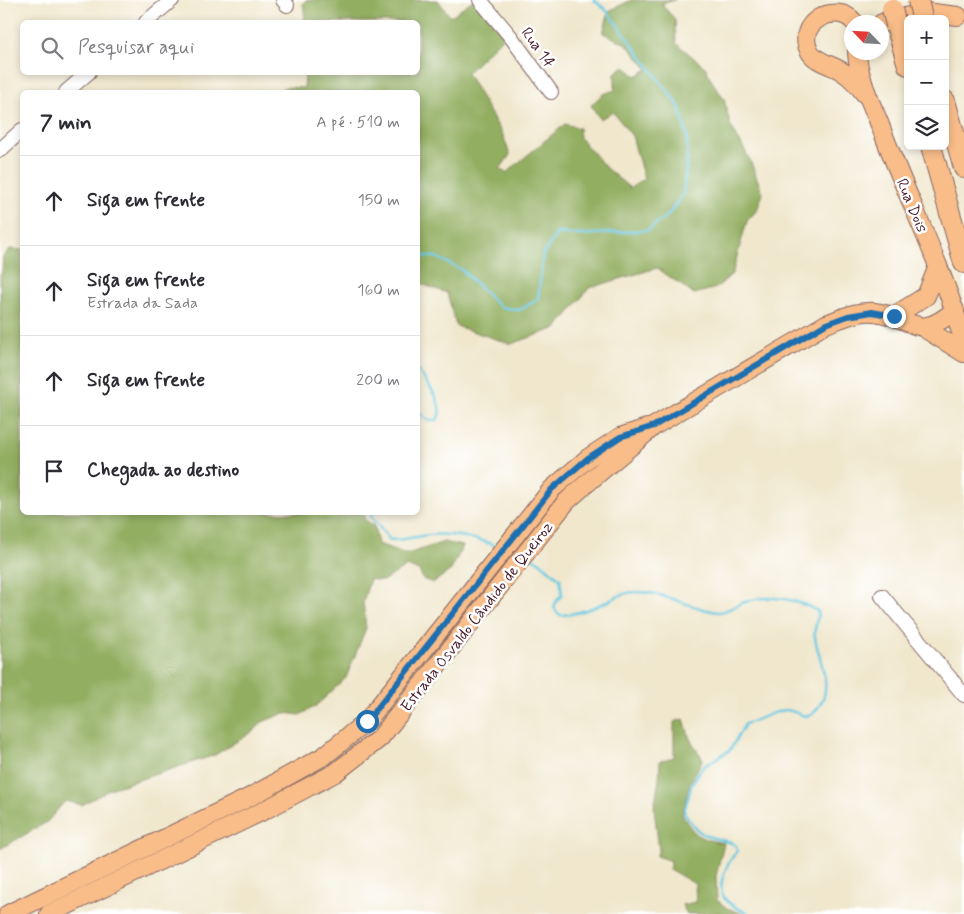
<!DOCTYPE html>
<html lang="pt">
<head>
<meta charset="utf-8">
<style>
	body { margin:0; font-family:Mynerve,sans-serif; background:#f7f7f7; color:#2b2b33 }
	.controls { position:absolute; right:15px; top:15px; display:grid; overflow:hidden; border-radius:8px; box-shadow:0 2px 8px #0003 }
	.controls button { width:45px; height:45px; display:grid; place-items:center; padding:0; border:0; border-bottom:1px solid #e1e1e2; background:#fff; color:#2b2b33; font:25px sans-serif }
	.compass { position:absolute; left:844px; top:15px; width:45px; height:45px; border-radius:50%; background:#fff; box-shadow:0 2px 8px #0003; rotate:295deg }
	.stop { position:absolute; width:15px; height:15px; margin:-11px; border:4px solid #1f6fb2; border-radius:50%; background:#fff }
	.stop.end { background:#1f6fb2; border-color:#fff; box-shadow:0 1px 5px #0008 }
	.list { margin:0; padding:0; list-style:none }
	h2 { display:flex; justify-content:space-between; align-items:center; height:65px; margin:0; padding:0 20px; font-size:21px }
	h2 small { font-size:16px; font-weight:400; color:#7c7c81 }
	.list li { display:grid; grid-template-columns:32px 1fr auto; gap:15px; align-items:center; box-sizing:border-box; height:90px; padding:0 20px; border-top:1px solid #e1e1e2 }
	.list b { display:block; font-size:19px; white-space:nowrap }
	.list p { margin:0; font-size:16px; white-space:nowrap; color:#7c7c81 }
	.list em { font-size:16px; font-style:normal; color:#7c7c81 }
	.icon { flex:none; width:28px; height:28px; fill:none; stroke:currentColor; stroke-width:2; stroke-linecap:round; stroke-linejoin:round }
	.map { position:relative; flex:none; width:964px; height:914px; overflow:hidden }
	.search { position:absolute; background:#fff; box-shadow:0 2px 8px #0003; left:20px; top:20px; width:400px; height:55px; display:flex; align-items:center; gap:12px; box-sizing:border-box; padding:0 18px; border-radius:8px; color:#7c7c81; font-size:19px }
	.panel { position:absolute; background:#fff; box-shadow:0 2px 8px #0003; left:20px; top:90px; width:400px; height:425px; border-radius:8px }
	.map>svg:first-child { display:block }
	.forest { fill:#92ae60; stroke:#6e6646 }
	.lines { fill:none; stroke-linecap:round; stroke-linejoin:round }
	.stream { stroke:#63c7e1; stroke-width:2.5 }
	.minor-casing { stroke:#846563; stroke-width:16 }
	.major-casing { stroke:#846563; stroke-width:20 }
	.highway-casing { stroke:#846563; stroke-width:22 }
	.minor { stroke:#fff; stroke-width:14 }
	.major { stroke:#f8bd89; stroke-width:18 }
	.highway { stroke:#f8bd89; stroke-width:20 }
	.highway-bridge-casing { stroke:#846563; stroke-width:22; stroke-linecap:butt }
	.highway-bridge { stroke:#f8bd89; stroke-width:20 }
	.route { stroke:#1f6fb2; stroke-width:6 }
	.labels { text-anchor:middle; stroke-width:5; stroke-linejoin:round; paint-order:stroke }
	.street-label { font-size:16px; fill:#4a1f2b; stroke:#fff }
</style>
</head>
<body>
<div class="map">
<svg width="964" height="914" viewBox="0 0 964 914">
	<rect width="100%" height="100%" fill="#fff"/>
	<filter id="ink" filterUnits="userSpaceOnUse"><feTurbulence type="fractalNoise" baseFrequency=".02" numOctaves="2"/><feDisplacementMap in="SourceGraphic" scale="10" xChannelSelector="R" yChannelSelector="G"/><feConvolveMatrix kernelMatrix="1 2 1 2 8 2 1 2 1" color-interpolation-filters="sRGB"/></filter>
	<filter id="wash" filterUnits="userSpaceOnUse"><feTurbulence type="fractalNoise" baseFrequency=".0096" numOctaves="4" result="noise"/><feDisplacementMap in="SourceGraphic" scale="20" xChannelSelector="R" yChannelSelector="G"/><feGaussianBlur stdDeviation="1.12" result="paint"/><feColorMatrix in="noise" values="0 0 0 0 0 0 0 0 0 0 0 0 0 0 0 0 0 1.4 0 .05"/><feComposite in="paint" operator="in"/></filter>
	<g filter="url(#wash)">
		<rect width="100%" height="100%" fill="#f0e7cc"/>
		<g class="forest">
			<polygon points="306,0 438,0 450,17 473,0 504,36 467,73 503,135 510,155 500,169 506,173 565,124 579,128 580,138 607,169 630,188 644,179 632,136 613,112 600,119 591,105 603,94 615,90 615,73 624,66 636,76 648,69 626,44 603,33 609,11 631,0 675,0 661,4 675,19 676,43 706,68 710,78 724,99 730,124 750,160 763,194 757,210 747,221 732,274 716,288 694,294 657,268 589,288 557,328 511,344 456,326 447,293 418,283 418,92 277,92 285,87 304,88 305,73 418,72 418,22 301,22 305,19 303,3"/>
			<polygon points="10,249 22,250 22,512 364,513 364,519 374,526 378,544 407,554 444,542 463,546 451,570 433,583 423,579 419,571 407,566 383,581 370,579 363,602 366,628 346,678 316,706 300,715 285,713 262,722 255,730 215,755 110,789 82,805 65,801 47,822 0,849 0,274 2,272 3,257"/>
			<path d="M 684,719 L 690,739 L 703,759 L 690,783 L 682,814 C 695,836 698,839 724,843 L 716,876 L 717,900 L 727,908 L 743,914 L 687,914 L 682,905 L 696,902 L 695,884 L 669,869 L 671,861 L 656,856 L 659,850 L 654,808 L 659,779 L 660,761 L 674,757 L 674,722 Z"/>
		</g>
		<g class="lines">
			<g class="stream">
				<polyline points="418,256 436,257 462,270 500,307 520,310 538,299 543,254 557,233 581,235 648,230 668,215 683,194 687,159 687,136 679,106 606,10 594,0"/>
				<path d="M 418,370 C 426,383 447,405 437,420 L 429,421 L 418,412"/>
				<path d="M 372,512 L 371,517 L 390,540 C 401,540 411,538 422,536 C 447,532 473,537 497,546"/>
				<path d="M 530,558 L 539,561 L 560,579 L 562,595 L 557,600 L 554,607 L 556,611 L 560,615 C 575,615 590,609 604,603 C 615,598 624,592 636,592 C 665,592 689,608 717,612 C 724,613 735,606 742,603 C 768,593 794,598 818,611 C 819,620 813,627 815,637 C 818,659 834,686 819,706 C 817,709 814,713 811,715 C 802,719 794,709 785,710 C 772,712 758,720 745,724 L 730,750 L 704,766 L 699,772 L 692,784 L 684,812 C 696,831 699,835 721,840 C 727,842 732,842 736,846 L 737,851 C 728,862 715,885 725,899 C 730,906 742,910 749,914"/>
			</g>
		</g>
	</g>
	<g filter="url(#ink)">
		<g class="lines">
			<defs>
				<g id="minor">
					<polyline points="283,0 287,5"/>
					<polyline points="480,0 511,37 551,92"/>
					<polyline points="146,22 172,0"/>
					<polyline points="66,92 89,72"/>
					<polyline points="0,150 22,130"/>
					<polyline points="882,596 964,695"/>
				</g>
				<g id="major">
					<path d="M 854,22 C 836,0 793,24 810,52 C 817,63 833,65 843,72 C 852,78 858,85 865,94"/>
					<polyline points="882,23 925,12 958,16"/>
					<path d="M 857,52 C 858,77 871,103 880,125 C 907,198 944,268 964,343"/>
					<polyline points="894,316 926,296 938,266"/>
					<polyline points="924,328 964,353"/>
					<polyline points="8,914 252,796 324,756 367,721 552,489 588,458 620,437 647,428"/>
					<path d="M 49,914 L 261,812 L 335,773 L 380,738 L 566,502 C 595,475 625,452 654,426 L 826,324 C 840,319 858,310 874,312 C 915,317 916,343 955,310"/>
				</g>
				<g id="highway">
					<polyline points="896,25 908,65"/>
					<polyline points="945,101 964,168"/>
					<polyline points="931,146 964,263"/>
				</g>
			</defs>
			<use href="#minor" class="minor-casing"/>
			<use href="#major" class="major-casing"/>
			<use href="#highway" class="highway-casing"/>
			<use href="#minor" class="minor"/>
			<use href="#major" class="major"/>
			<use href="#highway" class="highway"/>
			<defs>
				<g id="highway-bridge">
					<polyline points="918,0 922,18"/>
					<polyline points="892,9 896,25"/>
				</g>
			</defs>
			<use href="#highway-bridge" class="highway-bridge-casing"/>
			<use href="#highway-bridge" class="highway-bridge"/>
		</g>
	</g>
	<g class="lines" filter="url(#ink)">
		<polyline class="route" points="367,721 552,489 588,458 620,437 654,426 826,324 848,316 872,312 894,316"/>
	</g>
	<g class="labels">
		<g class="street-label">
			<text transform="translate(539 47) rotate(54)" y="6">Rua 14</text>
			<text transform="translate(913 205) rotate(67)" y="6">Rua Dois</text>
			<text transform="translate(476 616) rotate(-52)" y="6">Estrada Osvaldo Cândido de Queiroz</text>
		</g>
	</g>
</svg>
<div class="controls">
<button>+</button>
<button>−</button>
<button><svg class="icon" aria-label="layers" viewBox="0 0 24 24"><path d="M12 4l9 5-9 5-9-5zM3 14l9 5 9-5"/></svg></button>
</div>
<svg class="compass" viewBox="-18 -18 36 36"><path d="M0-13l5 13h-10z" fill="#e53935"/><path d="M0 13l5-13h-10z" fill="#7c7c81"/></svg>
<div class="stop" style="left:367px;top:721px"></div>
<div class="stop end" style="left:894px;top:316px"></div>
<div class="search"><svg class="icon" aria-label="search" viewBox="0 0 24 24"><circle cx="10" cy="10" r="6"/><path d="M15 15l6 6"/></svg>Pesquisar aqui</div>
<section class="panel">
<h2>7 min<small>A pé · 510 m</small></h2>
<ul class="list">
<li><svg class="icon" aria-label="ahead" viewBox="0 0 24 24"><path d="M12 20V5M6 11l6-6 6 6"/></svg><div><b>Siga em frente</b></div><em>150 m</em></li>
<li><svg class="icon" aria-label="ahead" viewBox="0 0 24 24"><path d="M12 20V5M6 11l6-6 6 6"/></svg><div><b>Siga em frente</b><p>Estrada da Sada</p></div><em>160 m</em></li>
<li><svg class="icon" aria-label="ahead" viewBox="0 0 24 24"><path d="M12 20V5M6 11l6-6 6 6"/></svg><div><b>Siga em frente</b></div><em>200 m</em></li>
<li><svg class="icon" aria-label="arrive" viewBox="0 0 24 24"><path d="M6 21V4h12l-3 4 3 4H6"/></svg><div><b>Chegada ao destino</b></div></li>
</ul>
</section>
</div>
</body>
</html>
